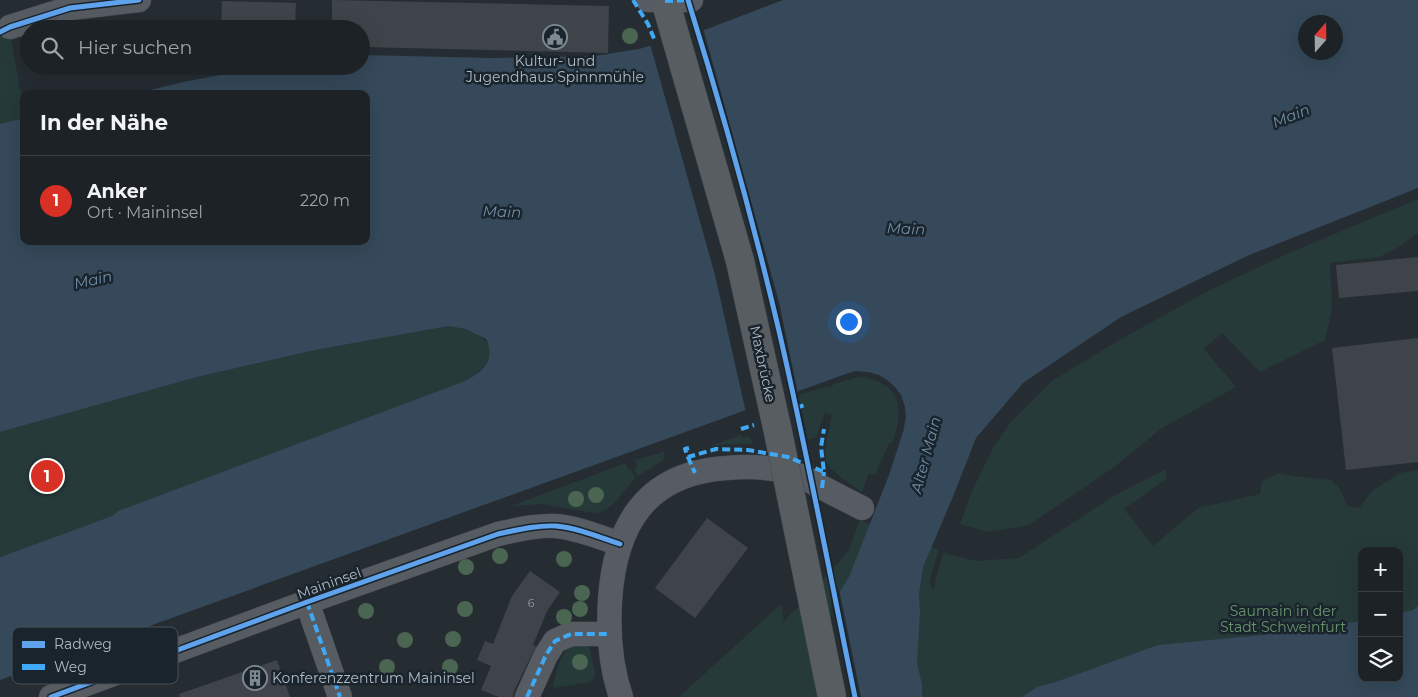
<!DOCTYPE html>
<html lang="de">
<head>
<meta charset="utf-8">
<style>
	body { margin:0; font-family:Montserrat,sans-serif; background:#292f32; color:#f1f3f6 }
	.controls { position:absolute; right:15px; bottom:15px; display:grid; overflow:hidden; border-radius:10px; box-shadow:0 5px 20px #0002 }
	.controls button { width:45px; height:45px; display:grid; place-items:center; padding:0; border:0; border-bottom:1px solid #3a3f43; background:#1c2226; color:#f1f3f6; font:25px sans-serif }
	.compass { position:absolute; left:1298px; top:15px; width:45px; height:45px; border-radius:50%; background:#1c2226; box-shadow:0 5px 20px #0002; rotate:20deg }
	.you { position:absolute; left:848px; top:321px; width:18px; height:18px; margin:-12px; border:4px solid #fff; border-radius:50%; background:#1a73e8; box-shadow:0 0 0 8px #1a73e833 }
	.badge { display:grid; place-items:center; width:32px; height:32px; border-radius:50%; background:#d93025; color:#fff; font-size:16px; font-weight:700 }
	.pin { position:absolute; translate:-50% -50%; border:2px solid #fff; box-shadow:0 1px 5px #0006 }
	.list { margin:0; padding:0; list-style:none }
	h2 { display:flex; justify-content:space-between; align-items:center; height:65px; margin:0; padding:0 20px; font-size:21px }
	h2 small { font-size:16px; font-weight:400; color:#a0a4a7 }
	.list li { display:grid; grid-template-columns:32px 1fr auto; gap:15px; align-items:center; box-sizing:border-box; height:90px; padding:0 20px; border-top:1px solid #3a3f43 }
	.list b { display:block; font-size:19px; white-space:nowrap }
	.list p { margin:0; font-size:16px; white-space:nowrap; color:#a0a4a7 }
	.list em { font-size:16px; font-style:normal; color:#a0a4a7 }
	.icon { flex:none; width:28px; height:28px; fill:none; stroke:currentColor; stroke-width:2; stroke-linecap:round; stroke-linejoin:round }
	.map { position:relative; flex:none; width:1418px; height:697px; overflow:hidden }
	.search { position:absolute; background:#1c2226; box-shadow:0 5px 20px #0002; left:20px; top:20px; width:350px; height:55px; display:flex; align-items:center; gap:12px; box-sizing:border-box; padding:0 18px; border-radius:28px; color:#a0a4a7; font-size:19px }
	.panel { position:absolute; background:#1c2226; box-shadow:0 5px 20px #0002; left:20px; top:90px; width:350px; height:155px; border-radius:10px }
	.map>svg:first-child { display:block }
	.green { fill:#263a39; fill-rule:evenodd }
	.water { fill:#35495a; fill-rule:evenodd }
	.pier { fill:#262d32 }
	.building { fill:#3e4449 }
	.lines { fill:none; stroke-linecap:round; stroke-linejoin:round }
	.minor-casing { stroke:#44494d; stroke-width:25 }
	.major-casing { stroke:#434a4f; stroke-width:29 }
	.minor { stroke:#565c61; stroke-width:24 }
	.major { stroke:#585d62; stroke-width:28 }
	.major-bridge-casing { stroke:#434a4f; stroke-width:29; stroke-linecap:butt }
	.major-bridge { stroke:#585d62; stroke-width:28 }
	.quiet { stroke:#3fa9f5; stroke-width:4; stroke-dasharray:8 4; stroke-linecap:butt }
	.cycleway-casing { stroke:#1a242c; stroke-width:8 }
	.cycleway { stroke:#60a3ed; stroke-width:5 }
	.tree { fill:#4a6652 }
	.labels { text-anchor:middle; stroke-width:5; stroke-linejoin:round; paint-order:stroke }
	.number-label { font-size:11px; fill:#939ca5 }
	.poi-label { font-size:14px; fill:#afbac4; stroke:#1a242c }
	.street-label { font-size:14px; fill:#afbac4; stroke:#1a242c }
	.park-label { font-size:14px; fill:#68946c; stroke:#1a242c }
	.water-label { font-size:15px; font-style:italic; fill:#708fa7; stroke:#1a242c }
	.key { fill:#1a242c; stroke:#47515a; stroke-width:1 }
	.key-label { font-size:14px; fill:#afbac4 }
</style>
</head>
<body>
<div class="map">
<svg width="1418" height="697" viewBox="0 0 1418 697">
	<rect width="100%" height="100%" fill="#262d32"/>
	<g class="green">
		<polygon points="7,17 24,111 24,118 0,124 0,19"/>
		<polygon points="1418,199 1418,233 1397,248 1379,257 1330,263 1332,309 1325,340 1260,372 1222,333 1204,349 1236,387 1162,428 1114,467 1029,525 988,532 960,524 972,491 993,448 1010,423 1052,381 1121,339 1210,290 1289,253"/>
		<path d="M 449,326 C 491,333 509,355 465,381 L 118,511 L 112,516 L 85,526 L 0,557 L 0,432 L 197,377 L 315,350 Z"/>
		<path d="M 864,377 C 903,385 904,412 892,443 L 889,443 L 875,475 L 869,473 L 862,492 C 819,462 821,467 832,415 L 825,413 L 816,437 L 808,440 L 799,395 L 827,386 L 828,388 L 833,386 L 833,384 L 855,378 Z"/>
		<polygon points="741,435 742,438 750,436 752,444 727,444 707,447"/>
		<polygon points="664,452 665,459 638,476 634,468 637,467 635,460"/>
		<path d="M 626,463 L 628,469 L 631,469 L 635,479 C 621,491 614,511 595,513 L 542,504 L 511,506 Z"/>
		<path d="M 1166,469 L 1166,479 L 1124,509 L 1153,546 L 1198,508 L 1260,494 L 1262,481 L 1279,473 L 1293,476 L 1331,480 L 1340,489 L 1347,506 L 1359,508 L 1372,491 L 1400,473 L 1418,470 L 1418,697 L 679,697 L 781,604 L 784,621 L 808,597 L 849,550 L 860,520 L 939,550 L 929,581 L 933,590 L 943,553 L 977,561 L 1019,558 L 1117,494 ZM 1362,551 L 1399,551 L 1399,678 L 1362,678 Z"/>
		<polygon points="588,642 595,673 594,678 590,682 554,688 553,684 559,663 568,647"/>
	</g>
	<g class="water">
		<path d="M 783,0 L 1418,0 L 1418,188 L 1249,255 L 1121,317 L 1023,383 L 976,438 L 952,499 L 923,567 L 919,594 L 920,612 L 917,663 L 922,684 L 922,697 L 834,697 L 834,601 L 849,577 L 889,475 L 903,432 L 906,418 L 905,407 L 901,395 L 895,387 L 887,380 L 879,375 L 868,372 L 855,371 L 843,375 L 0,680 L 0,557 L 85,526 L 112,516 L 118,511 L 465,381 C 483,371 496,361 486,339 L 465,329 L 449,326 L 315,350 L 197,377 L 0,432 L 0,124 L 24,118 L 24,241 L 366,241 L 366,94 L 133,94 L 188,81 L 271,66 L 361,66 L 361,55 L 491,58 L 595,56 L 639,49 L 707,29 ZM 1306,22 L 1336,22 L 1336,52 L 1306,52 Z"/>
		<polygon points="1418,606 1418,697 1022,697 1037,687 1056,682 1158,645 1262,635 1362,621 1362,678 1399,678 1399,613 1413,610"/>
	</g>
	<g class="pier">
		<polygon points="703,28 779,302 798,394 746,413 715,275 650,44"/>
		<polygon points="839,589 861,697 832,697 831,601"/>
	</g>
	<g class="building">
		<polygon points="332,0 609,6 608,53 361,47 361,29 332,29"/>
		<polygon points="222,1 296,3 295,29 221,29"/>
		<polygon points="1418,257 1418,291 1339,298 1336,265"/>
		<polygon points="1418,338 1418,462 1346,470 1332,348"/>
		<polygon points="707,518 748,548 695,618 655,588"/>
		<polygon points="530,571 560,592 547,611 533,645 536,646 514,691 513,697 499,697 481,690 491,666 477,660 485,641 493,644 512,596"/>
		<polygon points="277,660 290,697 180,697 179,694"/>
	</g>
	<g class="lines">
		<defs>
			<g id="minor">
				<polyline points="648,0 691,0"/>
				<polyline points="10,27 70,8 139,0"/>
				<polyline points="307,602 340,697"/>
				<path d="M 51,697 L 307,602 L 498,534 C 517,530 536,525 556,526 C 578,528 599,537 620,544"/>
				<polyline points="527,697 546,655 555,641 571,634 609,634"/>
				<path d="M 621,697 C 610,665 608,633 610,600 C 615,525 646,473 727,468 C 750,466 776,467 798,475 C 805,477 812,482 819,486 C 833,493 848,501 862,508"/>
			</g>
			<polyline id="major" points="665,0 740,261"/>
		</defs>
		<use href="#minor" class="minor-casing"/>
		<use href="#major" class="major-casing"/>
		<use href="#minor" class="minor"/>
		<use href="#major" class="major"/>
		<defs>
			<polyline id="major-bridge" points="740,261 778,432 832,697"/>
		</defs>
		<use href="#major-bridge" class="major-bridge-casing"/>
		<use href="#major-bridge" class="major-bridge"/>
		<g class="quiet">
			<polyline points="633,0 648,24 655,41"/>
			<polyline points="665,1 691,0"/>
			<polyline points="796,408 807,404"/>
			<polyline points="741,429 754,425"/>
			<polyline points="689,448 685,449 688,457 716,449 748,450 788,457 824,472 821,447 824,429"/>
			<polyline points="688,457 695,473"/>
			<polyline points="822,488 824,472"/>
			<polyline points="307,602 340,697"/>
			<polyline points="527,697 546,655 555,641 571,634 609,634"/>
		</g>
		<defs>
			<g id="cycleway">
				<path d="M 688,0 C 722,109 753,220 779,331 C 807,452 830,575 855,697"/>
				<polyline points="0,32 10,27 70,8 139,0"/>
				<path d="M 51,697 L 307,602 L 498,534 C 517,530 536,525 556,526 C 578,528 599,537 620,544"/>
			</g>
		</defs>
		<use href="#cycleway" class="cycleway-casing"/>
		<use href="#cycleway" class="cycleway"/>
	</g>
	<g class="tree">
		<circle cx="630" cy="36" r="8"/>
		<circle cx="596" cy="495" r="8"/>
		<circle cx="576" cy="499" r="8"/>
		<circle cx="500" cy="556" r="8"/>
		<circle cx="564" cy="559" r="8"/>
		<circle cx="466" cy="567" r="8"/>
		<circle cx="582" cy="593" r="8"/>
		<circle cx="465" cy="609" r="8"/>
		<circle cx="580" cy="609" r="8"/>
		<circle cx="366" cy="611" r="8"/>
		<circle cx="564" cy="617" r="8"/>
		<circle cx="453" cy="639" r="8"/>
		<circle cx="405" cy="640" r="8"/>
		<circle cx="580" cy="662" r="8"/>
		<circle cx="387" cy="667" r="8"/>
		<circle cx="450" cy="667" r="8"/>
	</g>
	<defs>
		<symbol id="civic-ring" viewBox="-11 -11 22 22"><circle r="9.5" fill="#1a242c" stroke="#7f8991" stroke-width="1.5"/><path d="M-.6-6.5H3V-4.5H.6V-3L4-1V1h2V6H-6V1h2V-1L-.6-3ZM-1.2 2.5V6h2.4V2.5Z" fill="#7f8991"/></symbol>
		<symbol id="building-ring" viewBox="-11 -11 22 22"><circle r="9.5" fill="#1a242c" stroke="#7f8991" stroke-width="1.5"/><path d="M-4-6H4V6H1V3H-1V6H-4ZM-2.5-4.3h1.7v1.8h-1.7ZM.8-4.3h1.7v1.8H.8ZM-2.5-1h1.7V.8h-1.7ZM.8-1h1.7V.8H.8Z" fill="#7f8991"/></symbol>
	</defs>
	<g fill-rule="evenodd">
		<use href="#civic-ring" x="541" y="23" width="28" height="28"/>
		<use href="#building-ring" x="241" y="664" width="28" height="28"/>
	</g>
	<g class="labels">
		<g class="number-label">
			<text x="531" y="607">6</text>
		</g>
		<g class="poi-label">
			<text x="555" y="66">Kultur- und<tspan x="555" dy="16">Jugendhaus Spinnmühle</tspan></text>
			<text x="272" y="683" text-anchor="start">Konferenzzentrum Maininsel</text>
		</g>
		<g class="street-label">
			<text transform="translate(763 364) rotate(78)" y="5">Maxbrücke</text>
			<text transform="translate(329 583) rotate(-20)" y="5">Maininsel</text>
		</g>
		<g class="park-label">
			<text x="1283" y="616">Saumain in der<tspan x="1283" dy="16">Stadt Schweinfurt</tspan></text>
		</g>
		<g class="water-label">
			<text transform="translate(1291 116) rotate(-22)" y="5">Main</text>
			<text transform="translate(502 212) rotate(2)" y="5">Main</text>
			<text transform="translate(906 229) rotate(2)" y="5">Main</text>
			<text transform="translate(93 280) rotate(-12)" y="5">Main</text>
			<text transform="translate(926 455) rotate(-75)" y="5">Alter Main</text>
		</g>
	</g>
	<rect x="12" y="627" width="166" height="57" rx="8" class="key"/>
	<rect x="22" y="641" width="23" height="7" fill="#60a3ed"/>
	<rect x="22" y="664" width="23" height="6" fill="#3fa9f5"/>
	<g class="key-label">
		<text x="54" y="649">Radweg</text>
		<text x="54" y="672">Weg</text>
	</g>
</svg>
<div class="controls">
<button>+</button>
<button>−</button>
<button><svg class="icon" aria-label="layers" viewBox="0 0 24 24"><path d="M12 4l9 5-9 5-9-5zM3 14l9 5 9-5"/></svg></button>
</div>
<svg class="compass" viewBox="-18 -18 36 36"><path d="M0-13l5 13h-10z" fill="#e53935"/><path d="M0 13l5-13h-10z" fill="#a0a4a7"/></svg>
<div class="you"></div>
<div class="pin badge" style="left:47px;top:476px">1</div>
<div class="search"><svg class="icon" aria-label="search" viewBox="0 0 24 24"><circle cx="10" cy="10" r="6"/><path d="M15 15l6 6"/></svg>Hier suchen</div>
<section class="panel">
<h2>In der Nähe<small></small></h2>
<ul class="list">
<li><span class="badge">1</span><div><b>Anker</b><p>Ort · Maininsel</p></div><em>220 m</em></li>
</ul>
</section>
</div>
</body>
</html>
